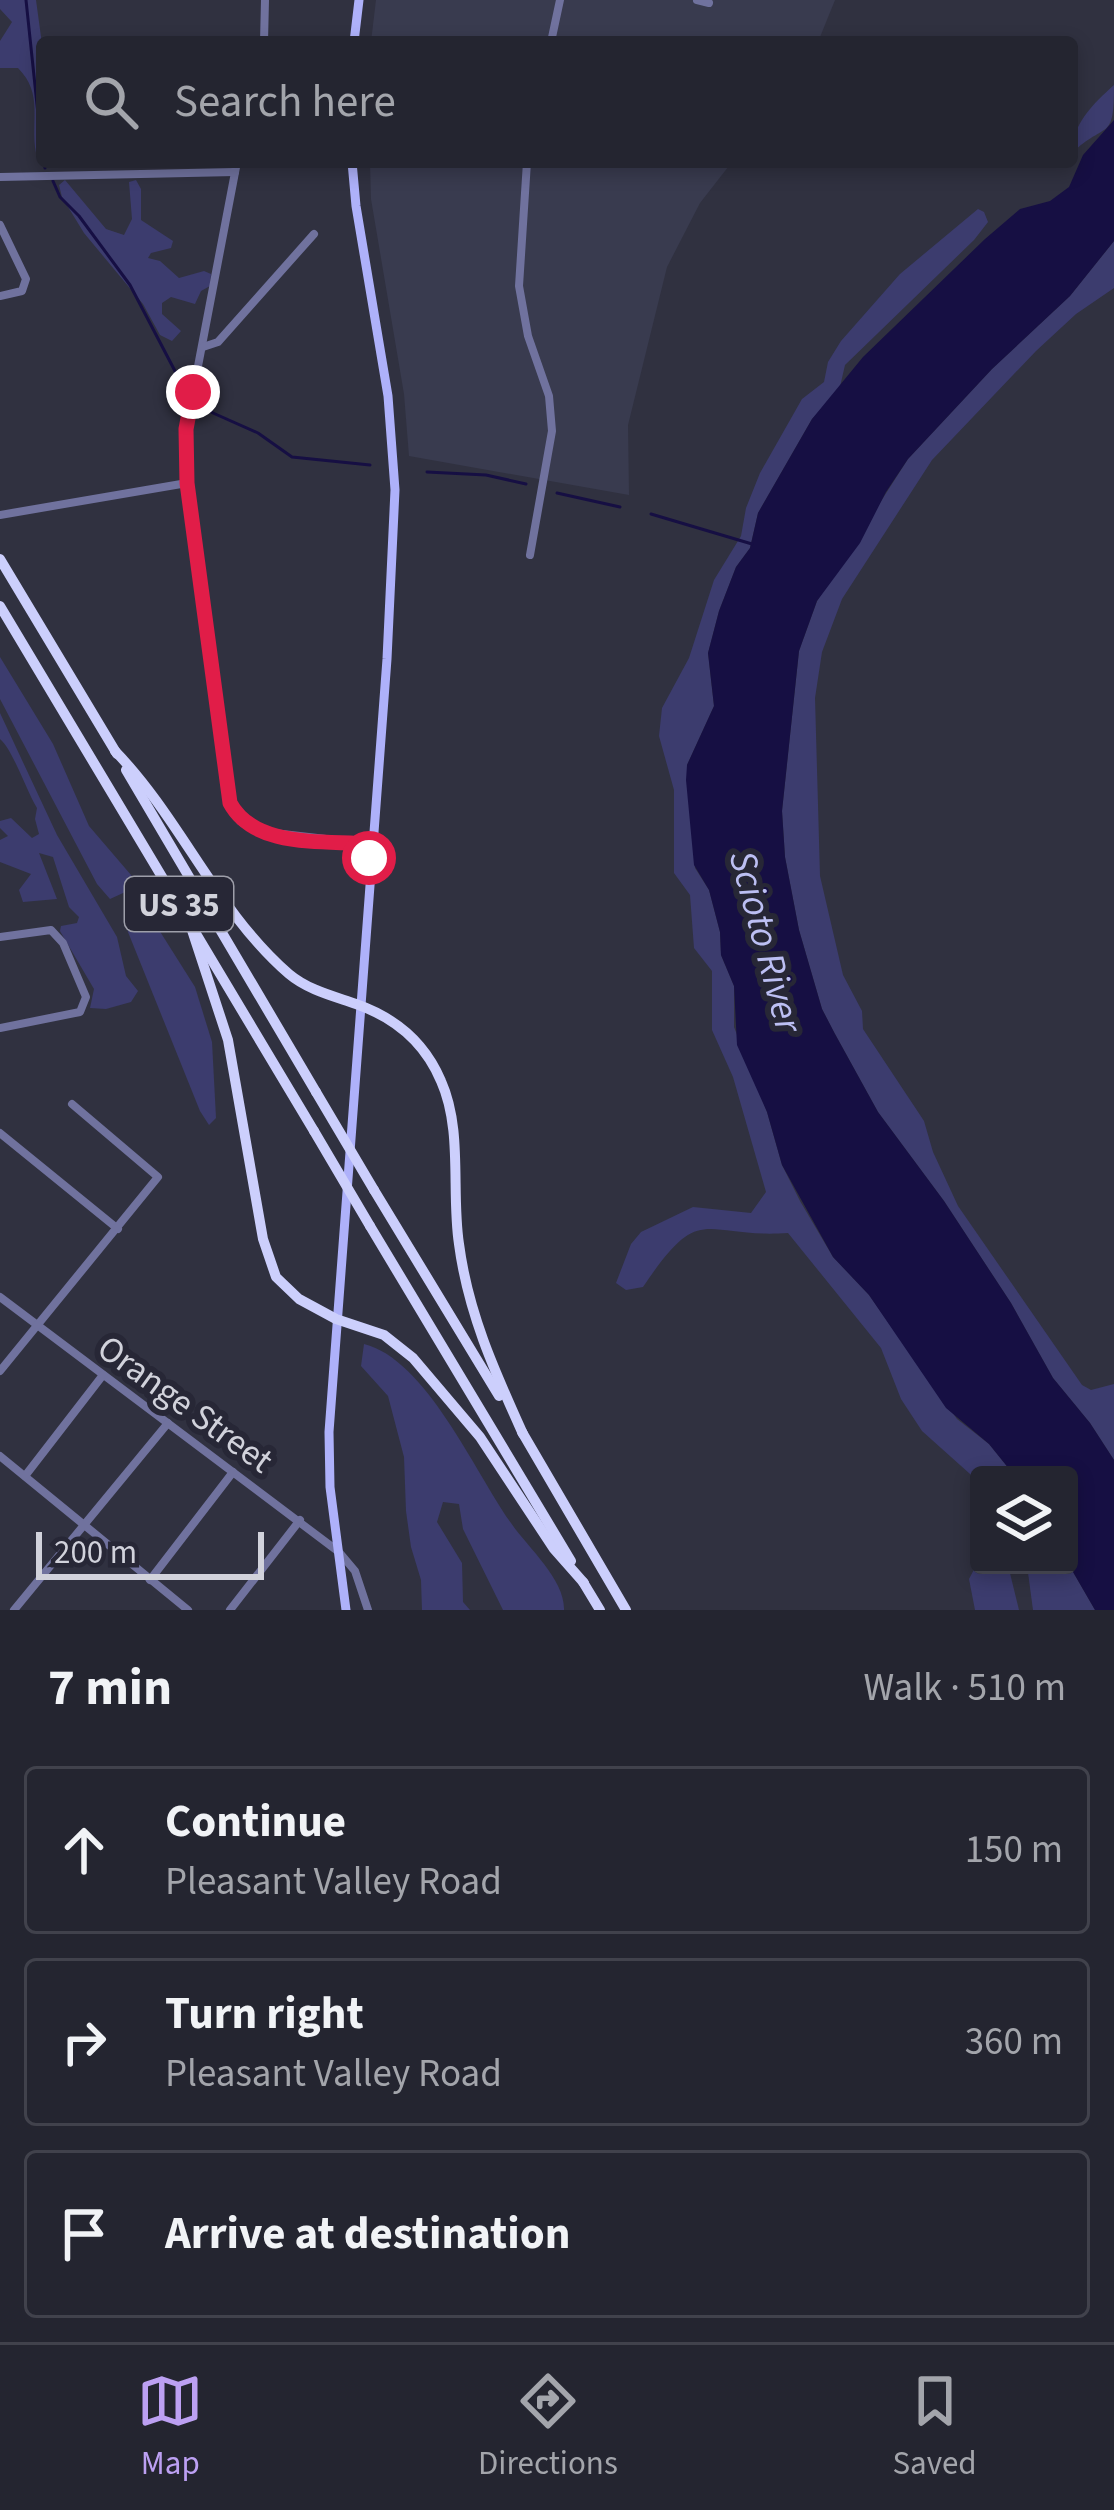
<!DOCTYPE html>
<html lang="en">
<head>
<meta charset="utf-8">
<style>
	body { margin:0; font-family:"Source Sans 3",sans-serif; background:#30313c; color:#f1f3f6 }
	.controls { position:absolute; right:36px; bottom:36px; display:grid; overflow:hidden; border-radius:12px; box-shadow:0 6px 18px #0003 }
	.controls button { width:108px; height:108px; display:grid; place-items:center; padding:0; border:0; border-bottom:3px solid #41424c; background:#242530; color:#f1f3f6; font:60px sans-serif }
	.scale { position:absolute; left:36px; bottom:30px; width:228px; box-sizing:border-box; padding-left:12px; border:6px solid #d1d2db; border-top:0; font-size:33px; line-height:42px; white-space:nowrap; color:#d1d2db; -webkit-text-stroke:9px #272736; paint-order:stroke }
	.stop { position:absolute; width:36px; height:36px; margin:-27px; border:9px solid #e11d48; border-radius:50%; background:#fff }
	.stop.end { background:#e11d48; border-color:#fff; box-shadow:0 3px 12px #0008 }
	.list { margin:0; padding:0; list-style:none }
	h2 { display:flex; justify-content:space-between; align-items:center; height:156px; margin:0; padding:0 48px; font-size:51px }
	h2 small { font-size:39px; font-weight:400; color:#a3a5ab }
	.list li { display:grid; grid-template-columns:78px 1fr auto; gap:36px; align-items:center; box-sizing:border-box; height:168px; margin:0 24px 24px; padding:0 24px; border:3px solid #41424c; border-radius:12px }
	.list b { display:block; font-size:45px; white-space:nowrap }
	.list p { margin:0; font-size:39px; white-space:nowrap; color:#a3a5ab }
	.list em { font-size:39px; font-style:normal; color:#a3a5ab }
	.icon { flex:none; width:66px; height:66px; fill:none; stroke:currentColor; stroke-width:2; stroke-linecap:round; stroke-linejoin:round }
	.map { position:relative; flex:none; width:1114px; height:1610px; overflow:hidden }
	.search { position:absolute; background:#242530; box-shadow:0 6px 18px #0003; left:36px; right:36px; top:36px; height:132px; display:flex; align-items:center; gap:30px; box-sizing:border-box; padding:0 42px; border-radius:12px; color:#a3a5ab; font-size:45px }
	.sheet { height:732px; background:#242530 }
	nav { display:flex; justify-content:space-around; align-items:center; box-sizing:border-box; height:168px; border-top:3px solid #41424c; background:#242530; font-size:33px; color:#a3a5ab }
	nav a { display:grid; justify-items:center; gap:6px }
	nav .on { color:#bca0f2 }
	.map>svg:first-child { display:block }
	.built { fill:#393b4f }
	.green { fill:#3c3c6e }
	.water { fill:#160f43 }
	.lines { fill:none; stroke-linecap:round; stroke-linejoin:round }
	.stream { stroke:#160f43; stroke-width:3 }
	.minor { stroke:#70729e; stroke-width:8 }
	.major { stroke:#aeb1fa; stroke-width:9 }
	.highway { stroke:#cccffc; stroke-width:10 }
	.highway-bridge { stroke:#cccffc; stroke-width:10 }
	.route { stroke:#e11d48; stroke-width:15 }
	.labels { text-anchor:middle; stroke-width:12; stroke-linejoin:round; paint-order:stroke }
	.shield { fill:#272736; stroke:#9e9faa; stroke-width:3 }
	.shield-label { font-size:33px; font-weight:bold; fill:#d1d2db }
	.street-label { font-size:36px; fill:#d1d2db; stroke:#272736 }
	.water-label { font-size:39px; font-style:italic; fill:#bcbff3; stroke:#272736 }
</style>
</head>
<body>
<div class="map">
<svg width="1114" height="1610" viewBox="0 0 1114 1610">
	<rect width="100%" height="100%" fill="#303140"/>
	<g class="built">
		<polygon points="376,0 835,0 818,42 371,42"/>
		<polygon points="370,162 732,162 700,203 667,267 628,425 629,495 409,456 404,394 371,199"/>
	</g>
	<g class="green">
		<path d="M 0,0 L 36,0 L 42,44 L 42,156 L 36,153 C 30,121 44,94 18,68 L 0,68 L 0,41 L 12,22 L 0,9 Z"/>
		<path d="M 1114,85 C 1114,143 1107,120 1072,153 C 1072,124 1093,104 1114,85 Z"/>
		<polygon points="65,180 106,229 124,235 132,219 129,182 136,180 141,189 141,220 173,241 171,248 151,253 148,258 160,261 179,278 204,271 211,274 210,286 201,291 195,304 171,297 162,303 162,314 181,331 172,341 160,335 143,304 84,233 62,197 59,185"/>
		<path d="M 978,209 L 984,212 L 988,222 L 974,240 L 845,365 L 839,391 L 812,419 L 758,513 L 750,548 L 736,567 L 719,611 L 708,653 L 714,706 L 687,765 L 695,868 L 709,890 L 720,932 L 721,955 L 734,986 L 734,1027 L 767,1112 L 782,1165 L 800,1201 L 833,1257 L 869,1295 L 957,1419 L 989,1444 L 1014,1475 L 979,1475 L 979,1482 L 922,1431 L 901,1399 L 881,1348 L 788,1233 C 702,1239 702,1199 643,1287 L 626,1290 L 616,1283 L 631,1244 L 641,1232 L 693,1207 L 751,1213 L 766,1192 L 733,1077 L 712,1030 L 712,971 L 694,948 L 690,895 L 674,873 L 674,790 L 659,736 L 662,708 L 689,658 L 714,580 L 741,536 L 746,508 L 760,473 L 802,399 L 824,382 L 828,362 L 841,341 L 900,274 Z"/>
		<polygon points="1114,241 1114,288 1076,314 1036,351 932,460 842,599 822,652 815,698 820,876 843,975 862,1011 863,1029 924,1121 933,1152 958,1206 1082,1385 1091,1390 1114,1384 1114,1460 1090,1423 1053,1378 1011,1303 944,1201 878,1112 835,1034 822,1009 799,930 785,857 782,811 799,651 817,601 908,459 992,369 1070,296"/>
		<polygon points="0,657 53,744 89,826 137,882 134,888 110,899 97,884 0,699"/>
		<path d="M 0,713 L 57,835 L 117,937 L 126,976 L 138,991 L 131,1002 L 106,1009 L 90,1008 L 94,989 L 60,931 L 61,926 L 77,923 L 79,917 L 69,907 L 53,857 L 39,853 L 57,899 L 23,902 L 19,890 L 31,874 L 0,862 L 0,840 L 8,836 L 0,828 L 0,821 L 11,818 L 32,838 L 39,834 L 35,819 L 37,808 C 26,790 13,750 0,739 Z"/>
		<polygon points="142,903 195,987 212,1042 216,1118 209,1125 200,1111 128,932 126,918 133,906"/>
		<path d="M 364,1344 C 426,1359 476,1474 511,1523 C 528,1548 565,1579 564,1610 L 503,1610 L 463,1529 L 459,1504 L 443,1502 L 437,1522 L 462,1563 L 463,1602 L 470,1610 L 422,1610 L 421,1580 L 411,1547 L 406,1511 L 404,1457 L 388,1396 L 361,1366 Z"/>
		<polygon points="979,1560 979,1565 1008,1565 1019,1610 975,1610 969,1579"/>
		<polygon points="1027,1565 1069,1565 1095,1610 1033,1610"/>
	</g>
	<polygon class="water" points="1114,120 1114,241 1070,296 992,369 908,459 886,492 860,543 817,601 799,651 782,811 785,857 799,930 822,1009 835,1034 878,1112 944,1201 1011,1303 1053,1378 1090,1423 1114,1460 1114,1610 1095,1610 1069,1565 1069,1475 1014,1475 989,1444 946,1408 869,1295 833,1257 782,1165 767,1112 737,1045 734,986 721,955 720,932 709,890 694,865 686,780 687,765 714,706 708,653 719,611 736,567 750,548 758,513 812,419 863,357 985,239 1020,209 1050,201 1069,187 1083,155"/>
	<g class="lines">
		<g class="stream">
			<polyline points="26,0 42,152"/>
			<polyline points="44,162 45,168"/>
			<polyline points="53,181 60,197 79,216 130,285 187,394 213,413 258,433 292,457 370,465"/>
			<polyline points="427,472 486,475 526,484"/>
			<polyline points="557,493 620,507"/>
			<polyline points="651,514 752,544"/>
		</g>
		<g class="minor">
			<polyline points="697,0 709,3"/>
			<polyline points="264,42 265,0"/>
			<polyline points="551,42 560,0"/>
			<polyline points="237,162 186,429 187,483 225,787 240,821 256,831 370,844"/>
			<polyline points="527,162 519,286 528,336 549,396 552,431 530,555"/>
			<polyline points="0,177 235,172"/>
			<polyline points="0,225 26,279 22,291 0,296"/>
			<polyline points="203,347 218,342 314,234"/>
			<polyline points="0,515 187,483"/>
			<polyline points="0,937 51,930 63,943 86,997 80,1012 0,1028"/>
			<polyline points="0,1133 118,1229"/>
			<polyline points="0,1297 339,1552 355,1571 368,1610"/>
			<polyline points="0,1371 158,1177 72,1104"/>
			<polyline points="0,1456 188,1610"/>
			<polyline points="25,1476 103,1375"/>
			<polyline points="150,1580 233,1472"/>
			<polyline points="14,1610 168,1423"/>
			<polyline points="230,1610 300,1520"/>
		</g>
		<g class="major">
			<polyline points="354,42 359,0"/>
			<polyline points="346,1610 330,1487 329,1432 387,659 395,490 388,396 356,206 352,162"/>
		</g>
		<g class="highway">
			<polyline points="0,559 117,754"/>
			<polyline points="0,606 314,1131"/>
			<path d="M 115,751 C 181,819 217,912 289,974 C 308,990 333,996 356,1004 C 396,1018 425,1043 441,1081 C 463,1130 451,1192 459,1244 C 468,1313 495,1372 523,1434"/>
			<polyline points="126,770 316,1092"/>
			<polyline points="188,918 228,1040 263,1239 276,1277 299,1299 336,1319 384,1335 413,1358 480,1437 554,1549 584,1583"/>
			<polyline points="374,1190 499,1396"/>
			<polyline points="370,1226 571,1561"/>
			<polyline points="522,1432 626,1610"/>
			<polyline points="583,1582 600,1610"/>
		</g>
		<g class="highway-bridge">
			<polyline points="316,1092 374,1190"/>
			<polyline points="314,1131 370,1226"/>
		</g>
	</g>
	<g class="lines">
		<path class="route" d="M 193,392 L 186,429 L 187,483 L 230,803 C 255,849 324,840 370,844 L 369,858"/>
	</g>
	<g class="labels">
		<rect class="shield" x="125" y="877" width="108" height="54" rx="9"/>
		<g class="shield-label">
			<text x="179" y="916">US 35</text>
		</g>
		<g class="street-label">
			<text transform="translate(186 1403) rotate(36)" y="13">Orange Street</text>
		</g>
		<g class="water-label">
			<text transform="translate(767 941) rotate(75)" y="14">Scioto River</text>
		</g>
	</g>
</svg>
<div class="controls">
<button><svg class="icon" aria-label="layers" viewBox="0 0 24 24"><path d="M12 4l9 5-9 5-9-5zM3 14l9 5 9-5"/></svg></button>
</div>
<div class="scale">200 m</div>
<div class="stop" style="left:369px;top:858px"></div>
<div class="stop end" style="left:193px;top:392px"></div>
<div class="search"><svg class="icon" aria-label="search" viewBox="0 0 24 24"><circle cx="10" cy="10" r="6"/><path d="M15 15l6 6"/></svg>Search here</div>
</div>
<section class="sheet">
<h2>7 min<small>Walk · 510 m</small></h2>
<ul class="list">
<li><svg class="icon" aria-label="ahead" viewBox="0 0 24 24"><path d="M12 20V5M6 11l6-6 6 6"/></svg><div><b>Continue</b><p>Pleasant Valley Road</p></div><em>150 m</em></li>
<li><svg class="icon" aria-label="right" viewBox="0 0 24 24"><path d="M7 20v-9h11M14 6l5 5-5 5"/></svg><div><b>Turn right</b><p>Pleasant Valley Road</p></div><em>360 m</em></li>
<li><svg class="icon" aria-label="arrive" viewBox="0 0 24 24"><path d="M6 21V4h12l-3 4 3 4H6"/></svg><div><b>Arrive at destination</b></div></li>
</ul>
</section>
<nav>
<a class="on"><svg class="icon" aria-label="map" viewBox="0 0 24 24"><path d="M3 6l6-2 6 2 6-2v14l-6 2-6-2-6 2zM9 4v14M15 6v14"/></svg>Map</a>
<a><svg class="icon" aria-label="directions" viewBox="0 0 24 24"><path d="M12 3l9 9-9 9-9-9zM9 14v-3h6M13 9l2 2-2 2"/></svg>Directions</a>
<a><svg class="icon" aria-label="saved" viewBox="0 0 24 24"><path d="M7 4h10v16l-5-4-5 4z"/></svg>Saved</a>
</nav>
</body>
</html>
